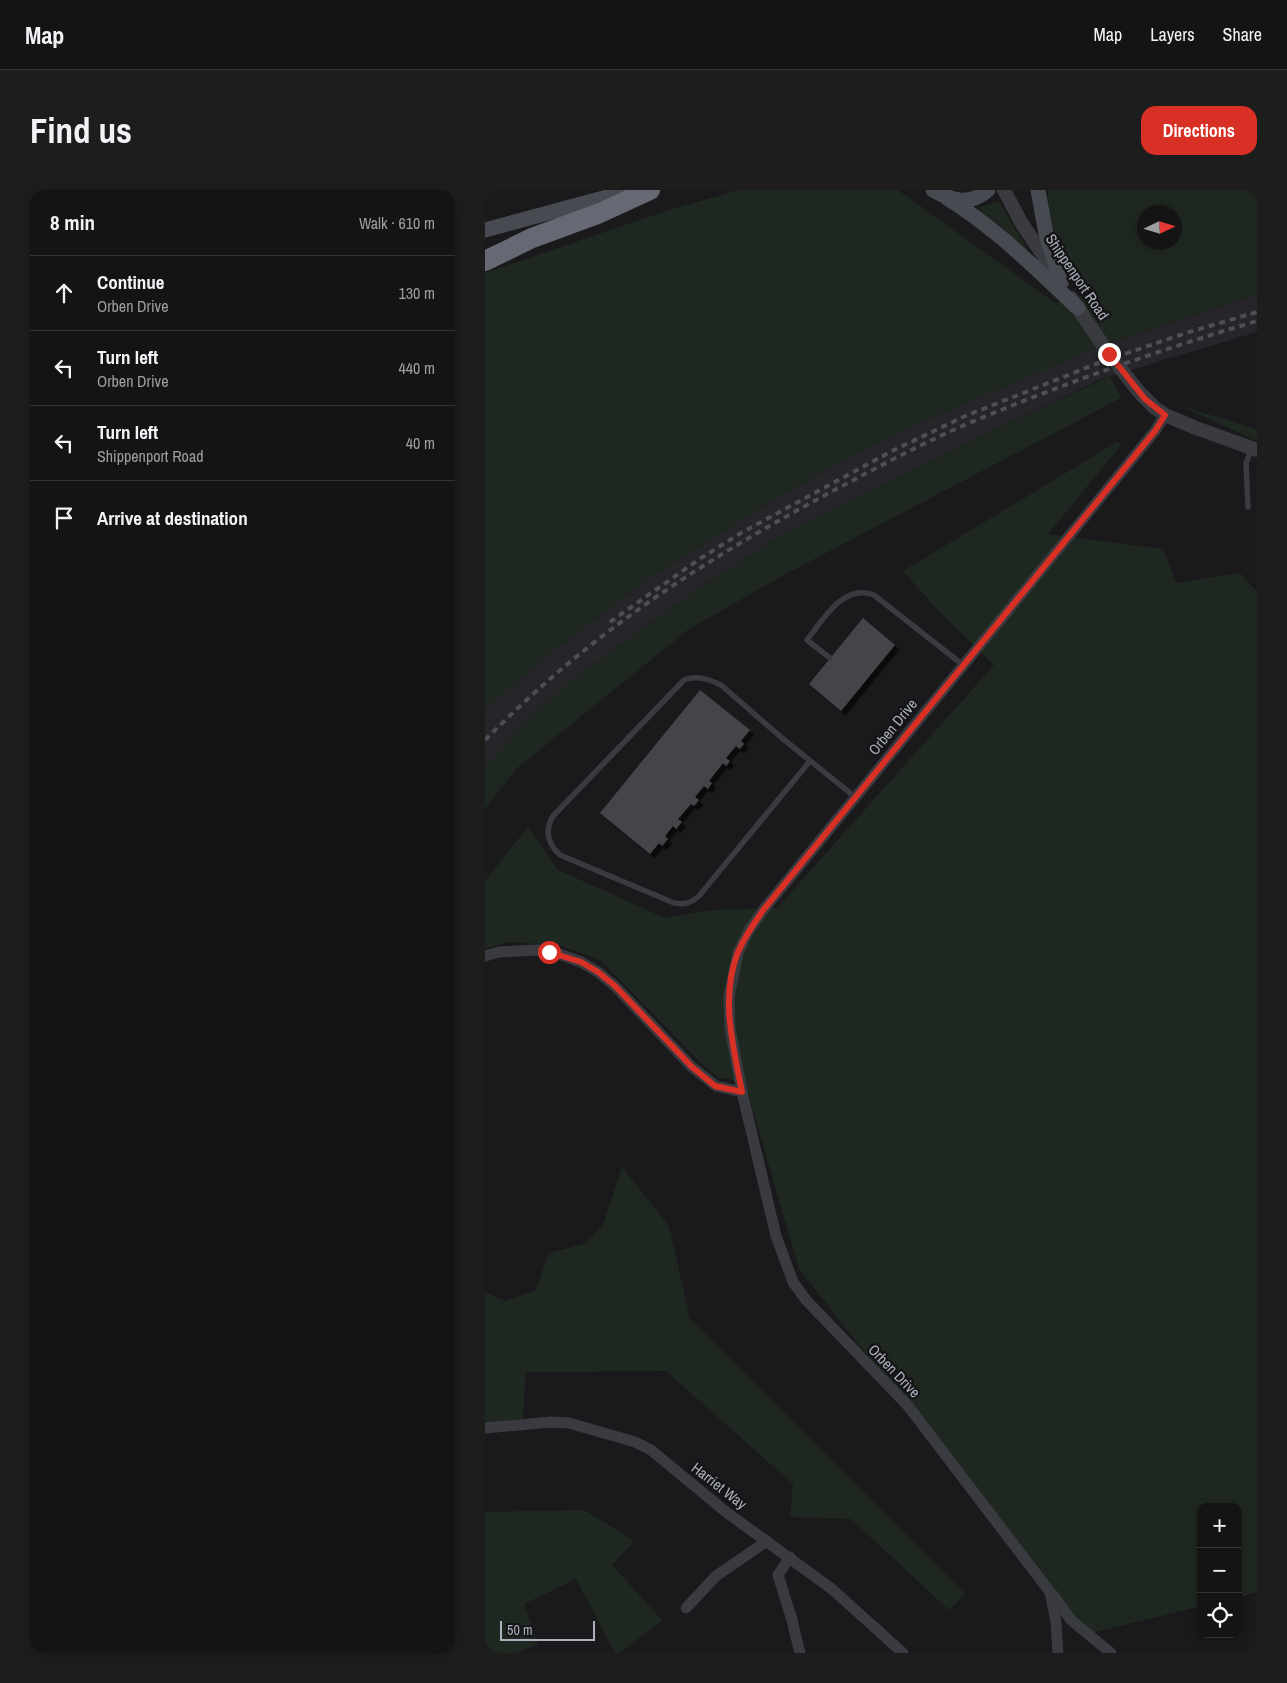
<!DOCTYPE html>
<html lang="en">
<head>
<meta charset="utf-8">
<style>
	body { margin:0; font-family:"Archivo Narrow",sans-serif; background:#1d1d1e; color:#f1f3f6 }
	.controls { position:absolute; right:15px; bottom:15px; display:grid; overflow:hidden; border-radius:10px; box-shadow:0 2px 8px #0003 }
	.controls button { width:45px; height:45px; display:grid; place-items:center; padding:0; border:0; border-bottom:1px solid #333334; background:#141415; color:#f1f3f6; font:25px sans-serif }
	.compass { position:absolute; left:652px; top:15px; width:45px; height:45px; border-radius:50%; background:#141415; box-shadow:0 2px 8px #0003; rotate:86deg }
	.scale { position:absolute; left:15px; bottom:12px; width:95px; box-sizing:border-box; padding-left:5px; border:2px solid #abb0bc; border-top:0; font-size:14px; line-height:18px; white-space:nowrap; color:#abb0bc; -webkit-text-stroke:4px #151417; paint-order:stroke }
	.stop { position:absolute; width:15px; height:15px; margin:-11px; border:4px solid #d93025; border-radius:50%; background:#fff }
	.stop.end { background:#d93025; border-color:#fff; box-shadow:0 1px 5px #0008 }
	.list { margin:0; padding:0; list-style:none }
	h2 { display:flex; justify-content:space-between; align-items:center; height:65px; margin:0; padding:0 20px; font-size:21px }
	h2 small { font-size:16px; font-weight:400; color:#9d9ea0 }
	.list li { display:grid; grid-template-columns:32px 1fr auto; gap:15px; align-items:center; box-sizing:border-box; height:75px; padding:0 20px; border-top:1px solid #333334 }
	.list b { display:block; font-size:19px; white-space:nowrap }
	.list p { margin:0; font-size:16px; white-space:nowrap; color:#9d9ea0 }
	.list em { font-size:16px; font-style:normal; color:#9d9ea0 }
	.icon { flex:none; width:28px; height:28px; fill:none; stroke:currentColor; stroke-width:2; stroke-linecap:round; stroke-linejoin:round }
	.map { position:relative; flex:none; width:772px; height:1463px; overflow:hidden; border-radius:15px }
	header { display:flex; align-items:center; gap:30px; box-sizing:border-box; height:70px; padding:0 25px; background:#141415; border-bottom:1px solid #333334 }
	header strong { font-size:24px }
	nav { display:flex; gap:28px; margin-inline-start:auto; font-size:18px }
	.intro { display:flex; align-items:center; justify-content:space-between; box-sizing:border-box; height:120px; padding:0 30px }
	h1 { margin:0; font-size:35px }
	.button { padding:12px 22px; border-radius:15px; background:#d93025; color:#fff; font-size:18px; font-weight:700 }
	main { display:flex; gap:30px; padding:0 30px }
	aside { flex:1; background:#141415; border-radius:15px; box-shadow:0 2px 8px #0003 }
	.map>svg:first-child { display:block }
	.built { fill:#262529 }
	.green { fill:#1f2820; fill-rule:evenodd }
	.building { fill:#444449; filter:url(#shadow) }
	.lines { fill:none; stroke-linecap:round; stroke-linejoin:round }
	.service { stroke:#3a3b41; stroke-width:5.5 }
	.minor { stroke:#3a3b41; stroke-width:11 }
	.tertiary { stroke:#3a3b41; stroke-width:14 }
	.secondary { stroke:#484a52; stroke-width:15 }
	.motorway { stroke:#666973; stroke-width:20 }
	.rail { stroke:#4d4f57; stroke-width:4; stroke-dasharray:6 5; stroke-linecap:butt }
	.route { stroke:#d93025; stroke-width:6 }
	.labels { text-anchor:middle; stroke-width:5; stroke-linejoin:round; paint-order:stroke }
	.street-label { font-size:15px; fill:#abb0bc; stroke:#151417 }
</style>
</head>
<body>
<header>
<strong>Map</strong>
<nav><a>Map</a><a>Layers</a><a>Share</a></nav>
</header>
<div class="intro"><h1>Find us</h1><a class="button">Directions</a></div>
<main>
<aside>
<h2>8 min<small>Walk · 610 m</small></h2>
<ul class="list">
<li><svg class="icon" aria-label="ahead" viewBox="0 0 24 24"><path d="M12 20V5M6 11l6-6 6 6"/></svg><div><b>Continue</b><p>Orben Drive</p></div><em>130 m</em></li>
<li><svg class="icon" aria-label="left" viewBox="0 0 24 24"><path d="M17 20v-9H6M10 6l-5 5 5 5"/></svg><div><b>Turn left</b><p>Orben Drive</p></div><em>440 m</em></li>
<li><svg class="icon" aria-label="left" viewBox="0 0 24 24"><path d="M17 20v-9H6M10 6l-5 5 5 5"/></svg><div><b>Turn left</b><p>Shippenport Road</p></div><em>40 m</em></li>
<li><svg class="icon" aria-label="arrive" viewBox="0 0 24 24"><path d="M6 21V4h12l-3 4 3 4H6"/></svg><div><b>Arrive at destination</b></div></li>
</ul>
</aside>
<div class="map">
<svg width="772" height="1463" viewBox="0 0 772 1463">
	<defs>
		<filter id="shadow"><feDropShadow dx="4.5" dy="4.5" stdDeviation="0" flood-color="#0009"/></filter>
	</defs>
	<rect width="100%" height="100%" fill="#1a1a1c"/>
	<polygon class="built" points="772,104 772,142 616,189 524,233 305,340 221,393 85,491 35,539 0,577 0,519 67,462 163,389 297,305 370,264 446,228 559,179 624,153"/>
	<g class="green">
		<path d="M 255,0 L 413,0 L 570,113 L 597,106 L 564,31 L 563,0 L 772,0 L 772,104 L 624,153 L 446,228 L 370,264 L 297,305 L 163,389 L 67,462 L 0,519 L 0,83 L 190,18 ZM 659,22 L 689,22 L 689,52 L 659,52 Z"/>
		<polygon points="514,11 544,62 543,63 513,35 493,18"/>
		<polygon points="625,186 636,208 297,386 204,439 31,579 0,619 0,577 35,539 85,491 221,393 305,340 524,233"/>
		<polygon points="696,216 772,239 772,251"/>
		<polygon points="632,252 637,254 563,344 678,359 691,393 755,383 772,402 772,1402 753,1407 753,1317 716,1317 716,1416 603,1444 314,1079 263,903 246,889 234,888 216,873 115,770 73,755 21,752 0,759 0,691 43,637 73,680 180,728 226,720 292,718 509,475 450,417 418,381"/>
		<polygon points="137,977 184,1036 205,1129 480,1404 464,1420 366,1329 305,1327 308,1294 181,1181 41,1182 37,1239 0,1240 0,1102 20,1111 51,1100 64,1063 101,1053 118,1035"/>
		<polygon points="99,1320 149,1351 127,1375 177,1430 135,1463 130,1463 91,1389 39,1414 53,1454 31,1463 0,1463 0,1322"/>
	</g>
	<g class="building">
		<polygon points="378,428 410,455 356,521 324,494"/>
		<polygon points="215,500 265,540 256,551 259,554 255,559 251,556 241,568 245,571 241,576 238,573 224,591 227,593 223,599 219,596 210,607 214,610 209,616 206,614 193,629 197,632 191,639 188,636 180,646 183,649 177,656 174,653 165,664 115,623"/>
	</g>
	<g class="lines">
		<g class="service">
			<polyline points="763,317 761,273 767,258"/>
			<path d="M 345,468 L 322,450 C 338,430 358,393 389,405 L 478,475"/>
			<path d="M 325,571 L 214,706 C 206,713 200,715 189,713 L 75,665 C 63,654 59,641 68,626 L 199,490 C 212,485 223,489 236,495 L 297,548 L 370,607"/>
		</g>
		<g class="minor">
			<polyline points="0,766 14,762 53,760 74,764 96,772 113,782 130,796 207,877 231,896 257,902"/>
			<polyline points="0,1238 66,1232 84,1233 150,1252 166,1260 241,1322 347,1399 418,1463"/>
			<polyline points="305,1367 293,1385 307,1430 315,1463"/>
			<polyline points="568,1405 586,1430 626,1463"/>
			<polyline points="201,1418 231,1386 282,1351"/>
			<polyline points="573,1463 571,1432 565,1402 423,1216 321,1110 308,1092 291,1046 257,902 245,838 244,806 253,763 263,742 279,719 670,241 680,225"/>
		</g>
		<g class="tertiary">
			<polyline points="519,0 536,32 573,88"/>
			<polyline points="586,108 624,164 654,202 670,218 680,225 711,238 772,260"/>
		</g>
		<g class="secondary">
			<path d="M 448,0 C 467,11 485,16 503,0"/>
			<polyline points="553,0 561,44 576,93"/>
			<path d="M 462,8 C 511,38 551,79 593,118"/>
			<polyline points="0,40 148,0"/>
		</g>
		<polyline class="motorway" points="0,71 47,48 115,23 165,0"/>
		<g class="rail">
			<polyline points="125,432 216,368 256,343 407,261 478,227 616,172 701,143 772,122"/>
			<path d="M 0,550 C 21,529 43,508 65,489 C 153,412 255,350 359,295 C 399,274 440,252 482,234 C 577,194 674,160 772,131"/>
		</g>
	</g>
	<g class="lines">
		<path class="route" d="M 64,762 L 96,772 L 113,782 L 130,796 L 207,877 L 230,896 L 257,902 C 248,856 235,807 253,762 C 260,746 269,733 279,719 L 670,241 L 680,225 L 660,209 L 624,164"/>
	</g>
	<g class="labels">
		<g class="street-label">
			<text transform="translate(592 87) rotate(56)" y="5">Shippenport Road</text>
			<text transform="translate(408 537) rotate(-51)" y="5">Orben Drive</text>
			<text transform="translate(409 1181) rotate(46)" y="5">Orben Drive</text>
			<text transform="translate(234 1296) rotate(38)" y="5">Harriet Way</text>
		</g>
	</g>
</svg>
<div class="controls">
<button>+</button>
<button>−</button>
<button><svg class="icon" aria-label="locate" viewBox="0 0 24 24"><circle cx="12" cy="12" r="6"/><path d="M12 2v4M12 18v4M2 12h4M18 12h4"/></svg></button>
</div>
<svg class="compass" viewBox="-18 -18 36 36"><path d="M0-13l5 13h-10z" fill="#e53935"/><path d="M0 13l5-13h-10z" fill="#9d9ea0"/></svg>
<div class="scale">50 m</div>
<div class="stop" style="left:64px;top:762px"></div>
<div class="stop end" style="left:624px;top:164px"></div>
</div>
</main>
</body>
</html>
